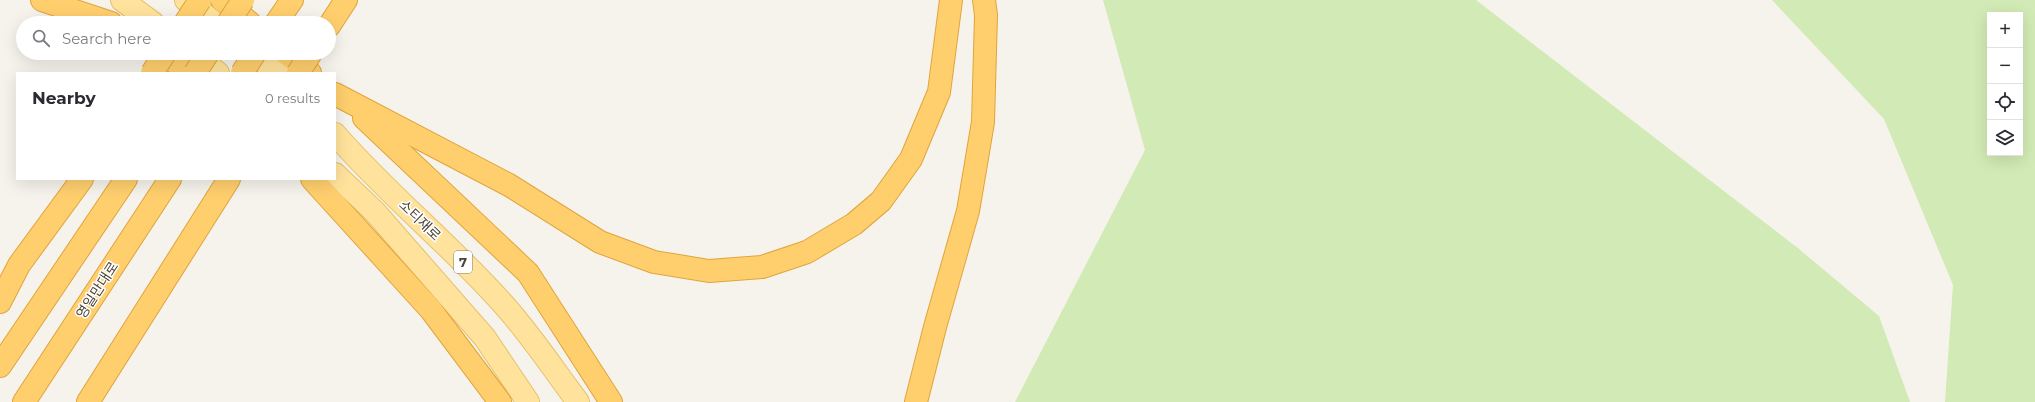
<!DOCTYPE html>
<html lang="en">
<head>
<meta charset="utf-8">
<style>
	body { margin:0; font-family:Montserrat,"Noto Sans KR",sans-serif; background:#f7f7f7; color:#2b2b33 }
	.controls { position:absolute; right:12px; top:12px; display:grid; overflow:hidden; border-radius:0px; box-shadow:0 4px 16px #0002 }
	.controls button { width:36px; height:36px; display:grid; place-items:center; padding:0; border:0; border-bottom:1px solid #e1e1e2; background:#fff; color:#2b2b33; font:20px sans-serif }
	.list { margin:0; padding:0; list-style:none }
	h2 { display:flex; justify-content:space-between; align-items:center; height:52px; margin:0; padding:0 16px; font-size:17px }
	h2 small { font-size:13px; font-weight:400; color:#7c7c81 }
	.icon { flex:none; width:22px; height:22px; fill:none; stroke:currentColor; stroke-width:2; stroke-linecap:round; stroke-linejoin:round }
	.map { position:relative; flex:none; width:2035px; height:402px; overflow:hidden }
	.search { position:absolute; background:#fff; box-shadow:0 4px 16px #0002; left:16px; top:16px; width:320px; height:44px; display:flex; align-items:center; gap:10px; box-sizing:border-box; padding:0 14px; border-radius:22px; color:#7c7c81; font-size:15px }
	.panel { position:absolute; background:#fff; box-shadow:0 4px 16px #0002; left:16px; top:72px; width:320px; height:108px; border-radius:0px }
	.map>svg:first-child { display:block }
	.green { fill:#d2eab5; fill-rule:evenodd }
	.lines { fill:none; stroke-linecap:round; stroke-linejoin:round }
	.major-casing { stroke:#e6c16a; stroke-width:24 }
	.highway-casing { stroke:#e0a43c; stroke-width:24 }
	.major { stroke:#ffe39c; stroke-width:22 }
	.highway { stroke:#ffcf6e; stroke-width:22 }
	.highway-bridge-casing { stroke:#e0a43c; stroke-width:24; stroke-linecap:butt }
	.highway-bridge { stroke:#ffcf6e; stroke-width:22 }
	.labels { text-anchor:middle; stroke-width:3; stroke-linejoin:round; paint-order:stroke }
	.shield { fill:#fff; stroke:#817c74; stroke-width:1 }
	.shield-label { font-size:13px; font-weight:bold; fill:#4b4439 }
	.street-label { font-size:14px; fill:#4b4439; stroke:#fff }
</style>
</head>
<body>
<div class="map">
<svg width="2035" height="402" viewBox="0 0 2035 402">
	<rect width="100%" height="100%" fill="#f6f3ec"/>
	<g class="green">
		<polygon points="1103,0 1476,0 1799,249 1879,316 1910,402 1015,402 1145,150"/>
		<path d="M 1772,0 L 2035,0 L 2035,402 L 1945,402 L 1953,285 L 1884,119 ZM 1990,15 L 2020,15 L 2020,153 L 1990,153 Z"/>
	</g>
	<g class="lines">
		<defs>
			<g id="major">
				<polyline points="122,0 153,23"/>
				<polyline points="186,0 215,23"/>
				<polyline points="193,53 218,73"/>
				<polyline points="253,53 278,73"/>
				<path d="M 335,134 C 388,195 451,245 504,305 C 531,335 554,370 578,402"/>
				<polyline points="335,174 375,212 485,338 528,402"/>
			</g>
			<g id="highway">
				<polyline points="42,0 111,23"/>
				<polyline points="222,0 250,23"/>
				<polyline points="276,23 292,0"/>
				<polyline points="329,26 346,0"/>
				<polyline points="163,53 189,73"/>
				<polyline points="286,53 310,73"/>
				<polyline points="335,94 509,185 600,242 654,262 709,271 762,267 807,252 854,224 881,201 911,159 939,92 951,0"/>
				<polyline points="364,118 528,273 611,402"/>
				<polyline points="312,179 431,310 500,402"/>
				<polyline points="0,302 19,265 82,179"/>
				<polyline points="0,366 126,179"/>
				<polyline points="24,402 170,179"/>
				<polyline points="88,402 229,179"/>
				<polyline points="916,402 935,327 968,211 983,122 986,15 984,0"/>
			</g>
		</defs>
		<use href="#major" class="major-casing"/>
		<use href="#highway" class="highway-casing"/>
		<use href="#major" class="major"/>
		<use href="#highway" class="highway"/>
		<defs>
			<g id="highway-bridge">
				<polyline points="185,23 200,0"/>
				<polyline points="228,23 243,0"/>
				<polyline points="152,73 165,53"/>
				<polyline points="195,73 208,53"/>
				<polyline points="242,73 255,53"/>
				<polyline points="298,73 311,53"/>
			</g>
		</defs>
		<use href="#highway-bridge" class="highway-bridge-casing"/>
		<use href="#highway-bridge" class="highway-bridge"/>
	</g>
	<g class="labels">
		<rect class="shield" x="454" y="251" width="18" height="22" rx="3"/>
		<g class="shield-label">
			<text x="463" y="267">7</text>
		</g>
		<g class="street-label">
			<text transform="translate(420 220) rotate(44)" y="5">소티재로</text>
			<text transform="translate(97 290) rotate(-57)" y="5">영일만대로</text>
		</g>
	</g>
</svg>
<div class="controls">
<button>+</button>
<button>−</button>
<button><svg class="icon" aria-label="locate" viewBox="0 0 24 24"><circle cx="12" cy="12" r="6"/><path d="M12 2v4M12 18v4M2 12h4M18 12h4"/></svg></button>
<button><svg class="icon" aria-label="layers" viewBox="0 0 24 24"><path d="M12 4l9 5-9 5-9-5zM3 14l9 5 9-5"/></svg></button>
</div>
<div class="search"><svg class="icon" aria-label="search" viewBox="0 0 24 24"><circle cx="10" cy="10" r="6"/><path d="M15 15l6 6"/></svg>Search here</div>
<section class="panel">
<h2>Nearby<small>0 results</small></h2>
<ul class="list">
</ul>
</section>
</div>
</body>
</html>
